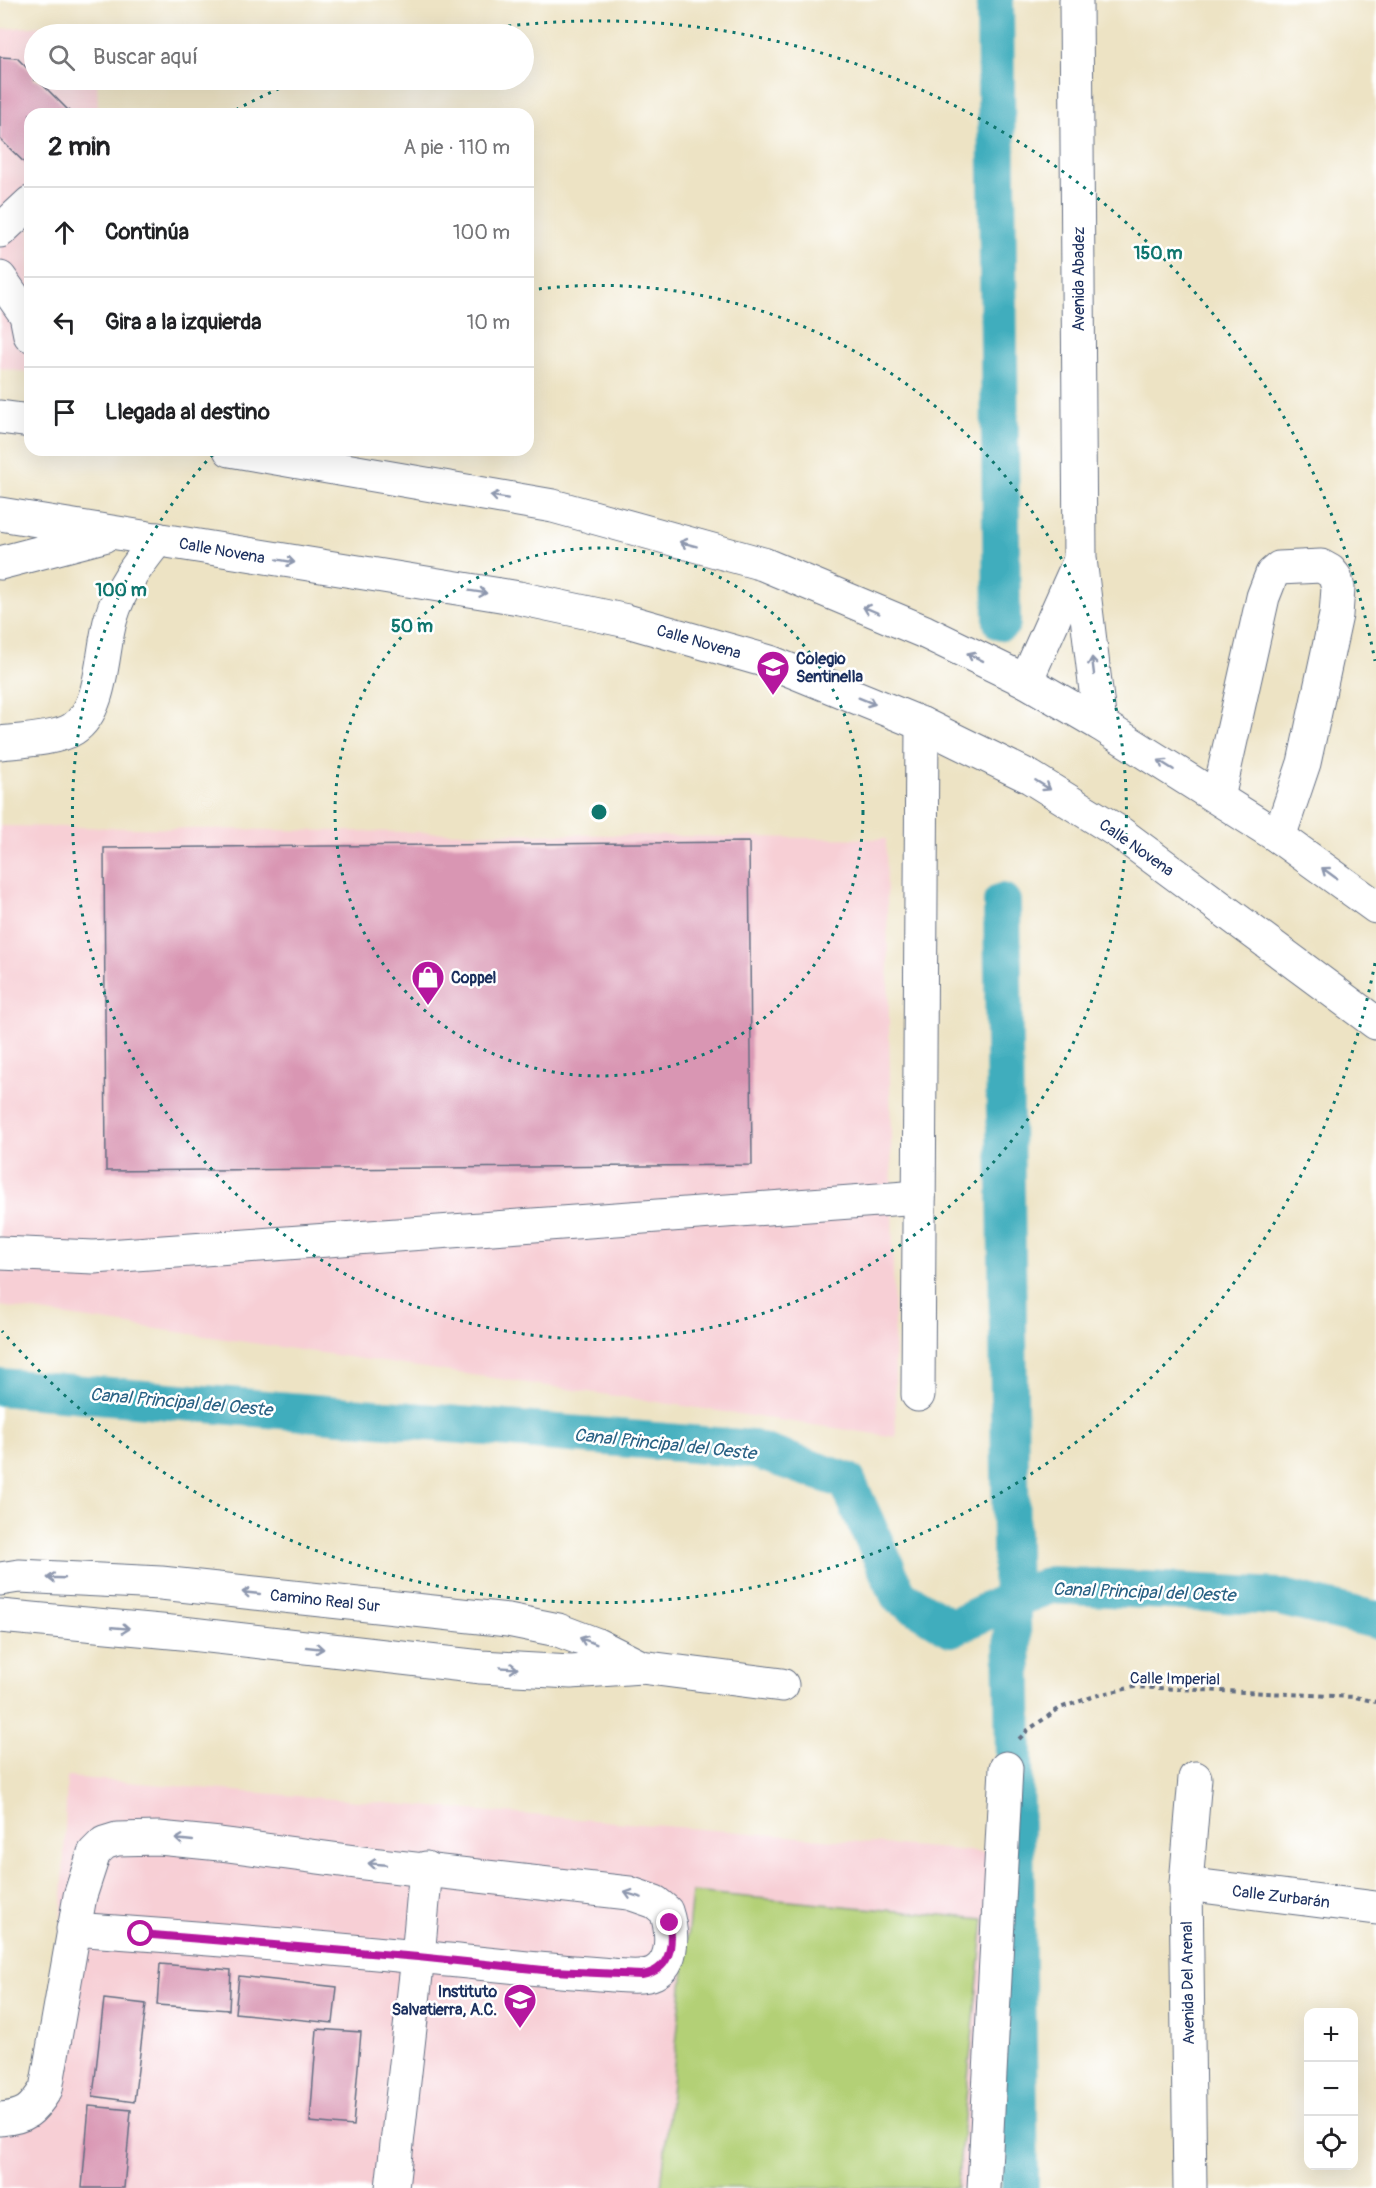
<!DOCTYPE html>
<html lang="es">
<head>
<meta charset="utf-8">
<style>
	body { margin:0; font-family:Pangolin,sans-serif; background:#f6f6f6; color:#202124 }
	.controls { position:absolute; right:18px; bottom:18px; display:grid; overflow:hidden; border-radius:12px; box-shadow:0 6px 24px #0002 }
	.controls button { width:54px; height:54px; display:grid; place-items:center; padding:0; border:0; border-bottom:2px solid #e0e0e0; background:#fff; color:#202124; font:30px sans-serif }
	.stop { position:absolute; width:18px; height:18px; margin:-14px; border:4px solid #b5179e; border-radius:50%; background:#fff }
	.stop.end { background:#b5179e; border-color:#fff; box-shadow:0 2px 6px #0008 }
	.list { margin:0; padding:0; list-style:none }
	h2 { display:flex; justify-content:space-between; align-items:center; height:78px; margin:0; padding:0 24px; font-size:26px }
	h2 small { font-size:20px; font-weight:400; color:#757577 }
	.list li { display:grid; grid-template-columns:39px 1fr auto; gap:18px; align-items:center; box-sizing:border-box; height:90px; padding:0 24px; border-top:2px solid #e0e0e0 }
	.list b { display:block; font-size:22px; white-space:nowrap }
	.list em { font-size:20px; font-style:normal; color:#757577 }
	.icon { flex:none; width:33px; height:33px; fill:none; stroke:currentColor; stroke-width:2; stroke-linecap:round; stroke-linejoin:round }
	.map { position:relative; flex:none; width:1376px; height:2188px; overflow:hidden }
	.search { position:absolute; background:#fff; box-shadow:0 6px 24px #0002; left:24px; top:24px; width:510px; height:66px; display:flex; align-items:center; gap:15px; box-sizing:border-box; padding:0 21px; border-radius:33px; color:#757577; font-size:22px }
	.panel { position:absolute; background:#fff; box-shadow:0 6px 24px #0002; left:24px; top:108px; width:510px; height:348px; border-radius:18px }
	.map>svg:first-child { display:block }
	.built { fill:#f7cfd5 }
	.green { fill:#b3d076; stroke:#67806a; stroke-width:1.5 }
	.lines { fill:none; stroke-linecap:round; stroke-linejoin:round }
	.canal { stroke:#3fadbd; stroke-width:38 }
	.building { fill:#d996b3 }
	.minor-casing { stroke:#646e82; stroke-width:35 }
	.major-casing { stroke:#646e82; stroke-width:35 }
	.path { stroke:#646e82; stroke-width:4; stroke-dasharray:4.5 4.5; stroke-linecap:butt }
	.minor { stroke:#fff; stroke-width:33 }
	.major { stroke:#fff; stroke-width:33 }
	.oneway { stroke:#8d97ae }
	.route { stroke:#b5179e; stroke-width:8 }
	.ring { fill:none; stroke:#0f766e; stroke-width:3; stroke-dasharray:3 6 }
	.labels { text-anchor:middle; stroke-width:5; stroke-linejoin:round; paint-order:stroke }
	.street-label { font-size:16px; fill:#1b2f5e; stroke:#fff }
	.poi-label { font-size:16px; font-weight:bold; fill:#1b2f5e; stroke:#fff; text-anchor:start }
	.water-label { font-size:18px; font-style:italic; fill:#296184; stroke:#fff }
	.centre { fill:#0f766e; stroke:#fff; stroke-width:3 }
	.ring-label { font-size:18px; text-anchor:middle; font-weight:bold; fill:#0f766e; stroke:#fff; stroke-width:5; stroke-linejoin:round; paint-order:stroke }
</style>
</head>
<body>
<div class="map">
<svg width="1376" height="2188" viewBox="0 0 1376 2188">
	<rect width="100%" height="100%" fill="#fff"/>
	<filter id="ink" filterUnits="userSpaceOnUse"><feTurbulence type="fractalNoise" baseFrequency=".0167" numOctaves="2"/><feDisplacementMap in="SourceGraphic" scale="12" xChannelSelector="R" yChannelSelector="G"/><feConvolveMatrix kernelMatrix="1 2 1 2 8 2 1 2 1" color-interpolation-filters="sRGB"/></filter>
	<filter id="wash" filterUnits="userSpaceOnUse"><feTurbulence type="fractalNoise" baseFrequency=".008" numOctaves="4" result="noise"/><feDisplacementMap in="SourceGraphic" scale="24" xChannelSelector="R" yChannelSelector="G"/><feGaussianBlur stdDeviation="1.35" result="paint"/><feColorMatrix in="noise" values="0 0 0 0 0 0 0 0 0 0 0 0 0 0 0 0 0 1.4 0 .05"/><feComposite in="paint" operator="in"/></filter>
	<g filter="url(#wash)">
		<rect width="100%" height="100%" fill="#ede3c4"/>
		<g class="built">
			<polygon points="94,23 95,34 34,34 34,80 97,80 98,114 30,114 30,373 0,368 0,29"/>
			<polygon points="0,826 886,839 896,1437 0,1306"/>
			<polygon points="67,1777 994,1853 973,2188 0,2188 0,2112 54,2114"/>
		</g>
		<polygon class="green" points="692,1892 984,1919 957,2188 661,2188"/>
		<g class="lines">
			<g class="canal">
				<polyline points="995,0 1002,622"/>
				<polyline points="1002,902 1020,2188"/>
				<polyline points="0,1387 752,1449 847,1481 899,1596 951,1628 1011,1600 1051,1585 1279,1597 1376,1620"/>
			</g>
		</g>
		<g id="blocks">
			<g class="building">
				<polygon points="0,57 17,58 34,75 34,80 38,80 72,114 30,114 30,168 0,139"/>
				<polygon points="749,842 752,1165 106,1171 104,848"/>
				<polygon points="160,1964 231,1970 229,2010 157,2005"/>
				<polygon points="239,1976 337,1987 333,2023 235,2013"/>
				<polygon points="104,1999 146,2004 134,2102 93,2096"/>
				<polygon points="317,2029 361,2032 353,2126 310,2122"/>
				<polygon points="89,2106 131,2110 124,2188 82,2188"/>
			</g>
		</g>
	</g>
	<g filter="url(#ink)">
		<use href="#blocks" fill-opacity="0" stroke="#646e82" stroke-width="1.5"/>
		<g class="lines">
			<defs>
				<g id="minor">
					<polyline points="1076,0 1080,559 1100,724"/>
					<polyline points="0,231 30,203"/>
					<polyline points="0,278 26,315 30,335"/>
					<polyline points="1026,681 1080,560"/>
					<path d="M 0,743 C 18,741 58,739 73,729 C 104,709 101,650 111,618 C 120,587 139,563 158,539"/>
					<polyline points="1218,798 1263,597 1272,574 1279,568 1321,566 1330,571 1335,577 1338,588 1336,615 1304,763 1279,837"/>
					<polyline points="0,1253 94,1257 919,1197"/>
					<polyline points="918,1395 922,724"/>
					<polyline points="0,1579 19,1576 161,1583 508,1620 558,1630 595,1644 641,1667"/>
					<polyline points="0,1616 182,1633 481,1667 571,1672 641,1667 782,1685"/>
					<polyline points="1186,1884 1376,1908"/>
					<path d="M 0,2119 C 26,2117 32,2111 46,2089 L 80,1896 L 94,1853 L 104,1843 L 117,1839 L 159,1838 L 220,1844 L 363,1863 L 629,1893 L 655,1902 L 666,1911 C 672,1929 676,1962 654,1973 C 642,1979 614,1975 600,1974 C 539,1970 479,1963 418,1957 C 303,1946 188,1937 73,1929"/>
					<polyline points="392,2188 418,1957 426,1868"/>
					<polyline points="984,2188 1006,1768"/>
					<polyline points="1190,2188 1186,1884 1195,1778"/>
				</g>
				<g id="major">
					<polyline points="0,417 30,421"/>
					<polyline points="230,450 553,506 763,564 925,632 1026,681 1100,724 1279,837 1376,907"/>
					<polyline points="0,514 519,598 627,621 770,662 922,724 1030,777 1120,833 1376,1023"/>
					<polyline points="0,563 103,536"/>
				</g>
			</defs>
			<use href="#minor" class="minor-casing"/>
			<use href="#major" class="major-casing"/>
			<polyline class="path" points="1019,1739 1028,1730 1060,1708 1098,1695 1134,1687 1355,1697 1376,1702"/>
			<use href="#minor" class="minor"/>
			<use href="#major" class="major"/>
		</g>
		<defs><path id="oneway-shaft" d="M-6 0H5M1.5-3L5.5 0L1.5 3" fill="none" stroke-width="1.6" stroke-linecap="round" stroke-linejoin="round" transform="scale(1.5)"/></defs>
		<g class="oneway">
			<use href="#oneway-shaft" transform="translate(499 497) rotate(-170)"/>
			<use href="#oneway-shaft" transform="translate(688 544) rotate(-165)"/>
			<use href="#oneway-shaft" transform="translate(286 561) rotate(10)"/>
			<use href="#oneway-shaft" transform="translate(478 592) rotate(9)"/>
			<use href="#oneway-shaft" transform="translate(871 610) rotate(-157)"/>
			<use href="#oneway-shaft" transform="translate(975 657) rotate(-154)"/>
			<use href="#oneway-shaft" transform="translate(1093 666) rotate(-97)"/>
			<use href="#oneway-shaft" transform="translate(867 701) rotate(22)"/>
			<use href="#oneway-shaft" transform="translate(1166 765) rotate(-148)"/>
			<use href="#oneway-shaft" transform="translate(1043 785) rotate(32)"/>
			<use href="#oneway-shaft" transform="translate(1329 873) rotate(-144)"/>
			<use href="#oneway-shaft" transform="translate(56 1578) rotate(-178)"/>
			<use href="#oneway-shaft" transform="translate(251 1593) rotate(-174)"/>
			<use href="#oneway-shaft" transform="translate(121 1628) rotate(5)"/>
			<use href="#oneway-shaft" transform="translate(588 1641) rotate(-159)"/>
			<use href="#oneway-shaft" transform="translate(315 1648) rotate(6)"/>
			<use href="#oneway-shaft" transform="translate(509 1668) rotate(3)"/>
			<use href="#oneway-shaft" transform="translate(184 1840) rotate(-174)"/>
			<use href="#oneway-shaft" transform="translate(377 1864) rotate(-175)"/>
			<use href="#oneway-shaft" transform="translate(633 1895) rotate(-163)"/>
		</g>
	</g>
	<g class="lines" filter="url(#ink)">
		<path class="route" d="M 141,1934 L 418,1957 L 553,1971 L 642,1975 C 670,1970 673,1948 670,1923"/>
	</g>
	<g class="ring">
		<circle cx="599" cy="812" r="264"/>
		<path d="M530 290A527 527 0 1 1 214 453"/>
		<path d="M1375 963A791 791 0 0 1 2 1331M228 114A791 791 0 0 1 296 81M455 34A791 791 0 0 1 1375 661"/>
	</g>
	<defs>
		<symbol id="school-pin" viewBox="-11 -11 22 30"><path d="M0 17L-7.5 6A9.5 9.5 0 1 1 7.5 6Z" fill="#b5179e" stroke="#fff"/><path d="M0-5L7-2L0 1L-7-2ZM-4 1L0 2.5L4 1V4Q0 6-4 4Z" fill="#fff"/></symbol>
		<symbol id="shop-pin" viewBox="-11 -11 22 30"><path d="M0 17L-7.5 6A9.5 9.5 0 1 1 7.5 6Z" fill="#b5179e" stroke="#fff"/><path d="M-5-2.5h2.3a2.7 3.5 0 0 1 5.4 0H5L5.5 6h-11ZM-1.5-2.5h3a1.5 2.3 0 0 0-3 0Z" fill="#fff"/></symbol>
	</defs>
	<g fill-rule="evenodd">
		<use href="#school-pin" x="754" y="648" width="38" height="52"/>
		<use href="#shop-pin" x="409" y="958" width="38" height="52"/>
		<use href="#school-pin" x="501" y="1981" width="38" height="52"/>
	</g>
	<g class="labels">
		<g class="street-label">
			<text transform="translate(1078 279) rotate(-90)" y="6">Avenida Abadez</text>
			<text transform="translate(222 550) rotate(10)" y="6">Calle Novena</text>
			<text transform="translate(699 641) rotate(16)" y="6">Calle Novena</text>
			<text transform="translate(1137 847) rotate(35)" y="6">Calle Novena</text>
			<text transform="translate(325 1600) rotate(6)" y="6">Camino Real Sur</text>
			<text transform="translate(1175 1678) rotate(1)" y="6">Calle Imperial</text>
			<text transform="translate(1281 1896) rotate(7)" y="6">Calle Zurbarán</text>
			<text transform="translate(1187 1983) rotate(-91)" y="6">Avenida Del Arenal</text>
		</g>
		<g class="poi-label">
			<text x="796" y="664">Colegio<tspan x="796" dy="18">Sentinella</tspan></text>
			<text x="451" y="983">Coppel</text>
			<text x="497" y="1997" text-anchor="end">Instituto<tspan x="497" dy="18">Salvatierra, A.C.</tspan></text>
		</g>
		<g class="water-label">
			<text transform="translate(181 1402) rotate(5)" y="6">Canal Principal del Oeste</text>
			<text transform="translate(665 1444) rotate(6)" y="6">Canal Principal del Oeste</text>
			<text transform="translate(1144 1592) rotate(2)" y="6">Canal Principal del Oeste</text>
		</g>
	</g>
	<circle cx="599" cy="812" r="9" class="centre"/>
	<g class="ring-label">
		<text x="1158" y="259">150 m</text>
		<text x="121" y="596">100 m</text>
		<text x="412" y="632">50 m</text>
	</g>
</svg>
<div class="controls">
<button>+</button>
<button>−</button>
<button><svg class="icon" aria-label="locate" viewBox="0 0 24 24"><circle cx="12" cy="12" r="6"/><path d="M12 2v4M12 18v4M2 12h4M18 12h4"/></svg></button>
</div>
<div class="stop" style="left:141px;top:1934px"></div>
<div class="stop end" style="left:670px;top:1923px"></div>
<div class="search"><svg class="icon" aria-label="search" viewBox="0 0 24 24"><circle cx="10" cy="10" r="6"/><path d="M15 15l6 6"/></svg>Buscar aquí</div>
<section class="panel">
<h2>2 min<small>A pie · 110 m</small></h2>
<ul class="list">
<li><svg class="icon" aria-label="ahead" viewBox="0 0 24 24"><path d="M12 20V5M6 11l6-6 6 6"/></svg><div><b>Continúa</b></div><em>100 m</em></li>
<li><svg class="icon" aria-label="left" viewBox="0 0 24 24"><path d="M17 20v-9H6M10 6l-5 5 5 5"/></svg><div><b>Gira a la izquierda</b></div><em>10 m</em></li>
<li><svg class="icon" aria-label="arrive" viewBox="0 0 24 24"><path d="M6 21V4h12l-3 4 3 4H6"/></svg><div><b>Llegada al destino</b></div></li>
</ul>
</section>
</div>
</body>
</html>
